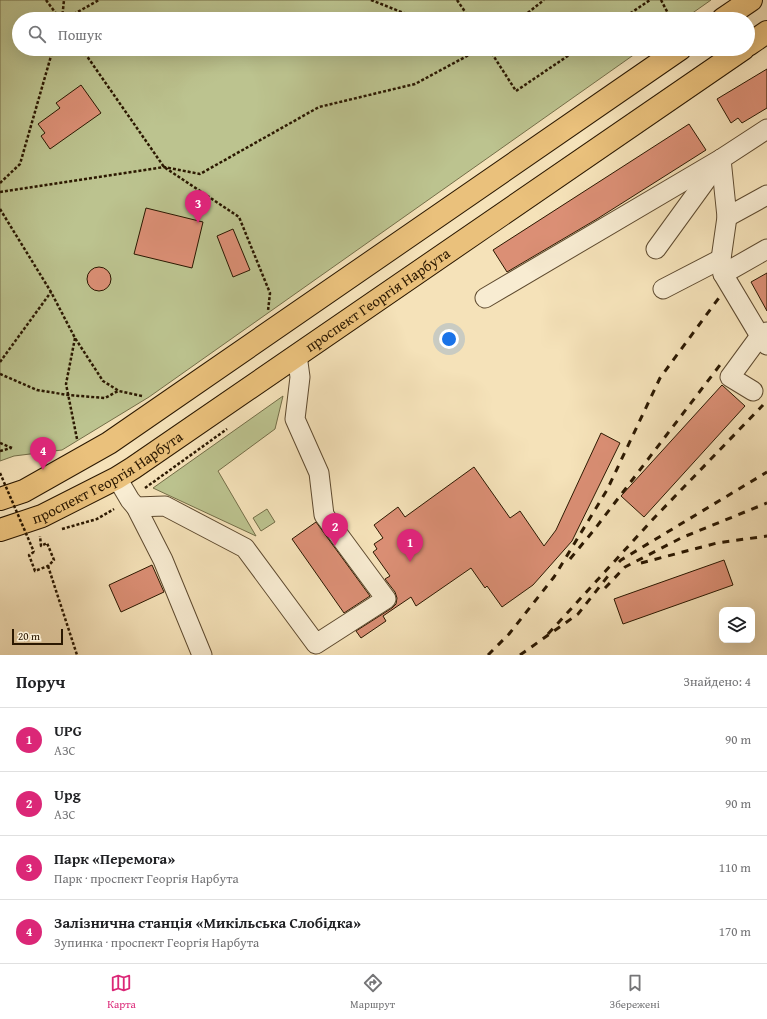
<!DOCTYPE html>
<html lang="uk">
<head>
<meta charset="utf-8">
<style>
	body { margin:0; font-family:"Gentium Book Plus",serif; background:#f2f2f2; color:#202124 }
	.controls { position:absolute; right:12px; bottom:12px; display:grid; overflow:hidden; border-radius:8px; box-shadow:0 4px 16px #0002 }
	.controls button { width:36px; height:36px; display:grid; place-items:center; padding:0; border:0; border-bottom:1px solid #e0e0e0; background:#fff; color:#202124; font:20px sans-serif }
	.scale { position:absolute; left:12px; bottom:10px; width:51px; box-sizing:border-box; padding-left:4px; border:2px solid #2b1801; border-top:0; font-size:11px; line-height:14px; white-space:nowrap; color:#2b1801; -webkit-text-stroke:3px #f8ecd2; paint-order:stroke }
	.you { position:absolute; left:449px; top:339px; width:14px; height:14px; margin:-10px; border:3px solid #fff; border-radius:50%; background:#1a73e8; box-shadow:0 0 0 6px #1a73e833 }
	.badge { display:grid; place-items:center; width:26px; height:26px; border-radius:50%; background:#db2777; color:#fff; font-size:13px; font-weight:700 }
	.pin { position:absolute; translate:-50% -33px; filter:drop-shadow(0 1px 2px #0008) }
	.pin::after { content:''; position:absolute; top:21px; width:14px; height:12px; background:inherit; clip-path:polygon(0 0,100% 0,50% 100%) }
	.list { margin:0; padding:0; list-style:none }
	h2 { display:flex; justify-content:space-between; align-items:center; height:52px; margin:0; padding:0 16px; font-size:17px }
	h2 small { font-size:13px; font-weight:400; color:#757577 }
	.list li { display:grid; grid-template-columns:26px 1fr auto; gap:12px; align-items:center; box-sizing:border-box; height:64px; padding:0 16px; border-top:1px solid #e0e0e0 }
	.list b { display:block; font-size:15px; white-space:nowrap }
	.list p { margin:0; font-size:13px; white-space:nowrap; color:#757577 }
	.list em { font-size:13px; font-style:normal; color:#757577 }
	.icon { flex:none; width:22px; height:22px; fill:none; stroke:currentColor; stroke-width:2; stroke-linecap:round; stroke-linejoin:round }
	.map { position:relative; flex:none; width:767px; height:655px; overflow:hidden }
	.search { position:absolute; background:#fff; box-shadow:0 4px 16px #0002; left:12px; right:12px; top:12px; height:44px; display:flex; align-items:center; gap:10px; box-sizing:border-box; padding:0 14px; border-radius:22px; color:#757577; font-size:15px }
	.sheet { height:308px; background:#fff }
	nav { display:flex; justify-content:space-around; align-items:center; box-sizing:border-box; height:56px; border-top:1px solid #e0e0e0; background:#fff; font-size:11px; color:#757577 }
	nav a { display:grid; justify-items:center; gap:2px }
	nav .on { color:#db2777 }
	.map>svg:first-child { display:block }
	.green { fill:#bcc38f; stroke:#746e48 }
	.building { fill:#db8f75; stroke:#2b1801 }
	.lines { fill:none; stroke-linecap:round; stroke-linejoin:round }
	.minor-casing { stroke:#5e4a2f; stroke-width:21 }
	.major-casing { stroke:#2b1801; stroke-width:24 }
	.path { stroke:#2b1801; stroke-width:2.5; stroke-dasharray:3 2; stroke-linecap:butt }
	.minor { stroke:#f8ecd2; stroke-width:19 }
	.major { stroke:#eac17c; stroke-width:22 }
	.rail { stroke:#2b1801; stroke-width:3; stroke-dasharray:7 7; stroke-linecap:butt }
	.path-bridge { stroke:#2b1801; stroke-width:2.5; stroke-dasharray:3 2; stroke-linecap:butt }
	.labels { text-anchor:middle; stroke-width:3; stroke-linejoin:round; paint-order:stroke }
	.street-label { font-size:15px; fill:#2b1801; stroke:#f8ecd2 }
</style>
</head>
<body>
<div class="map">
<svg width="767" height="655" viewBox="0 0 767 655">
	<rect width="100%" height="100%" fill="#f5e2b9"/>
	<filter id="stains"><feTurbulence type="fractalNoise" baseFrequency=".005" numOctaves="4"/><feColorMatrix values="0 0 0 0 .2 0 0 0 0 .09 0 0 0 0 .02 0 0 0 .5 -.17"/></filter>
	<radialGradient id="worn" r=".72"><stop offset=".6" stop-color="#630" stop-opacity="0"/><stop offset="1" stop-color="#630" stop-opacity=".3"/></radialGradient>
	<g class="green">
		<polygon points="0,0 711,0 684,19 19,19 19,49 642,49 149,397 62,450 14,456 0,461"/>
		<polygon points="283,396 275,429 218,471 256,536 153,488"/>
		<polygon points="267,509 275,522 261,531 253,518"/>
	</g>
	<g class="building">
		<polygon points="767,69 767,108 742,123 738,118 731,123 717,99"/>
		<polygon points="81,85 101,113 50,149 41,136 45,133 38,124 60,108 56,103"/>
		<polygon points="689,124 706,150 597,219 507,272 493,250"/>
		<polygon points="146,208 203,222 192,268 134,254"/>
		<polygon points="233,229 250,270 233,277 217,236"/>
		<circle cx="99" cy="279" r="12"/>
		<polygon points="767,273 767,311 751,282"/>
		<polygon points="722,385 745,406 644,517 621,496"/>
		<polygon points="601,433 620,443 572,541 533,585 502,607 487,586 485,588 471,568 416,606 411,597 383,616 386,621 361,638 356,631 392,608 396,604 397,598 395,592 385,579 390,576 373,552 377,549 374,544 383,538 374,525 398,507 405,517 474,467 510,518 520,511 544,546 556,530"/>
		<polygon points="316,522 370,596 344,613 292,539"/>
		<polygon points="724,560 733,585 623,624 614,599"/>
		<polygon points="152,565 164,592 121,612 109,585"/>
	</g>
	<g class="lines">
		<defs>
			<g id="minor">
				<polyline points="721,159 727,217 721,259 723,274 760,336 767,345"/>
				<polyline points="727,217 767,195"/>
				<polyline points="656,249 717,165"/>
				<polyline points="723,274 767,249"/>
				<polyline points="663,289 721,259"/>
				<polyline points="485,298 721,159 767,129"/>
				<polyline points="753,391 730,377 760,336 767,332"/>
				<polyline points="117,478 130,500 136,507 163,560 202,655"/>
				<polyline points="136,507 165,506 245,548 316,644 386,599 324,515 319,473 295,419 300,377 297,355"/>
			</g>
			<g id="major">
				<polyline points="723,19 751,0"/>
				<polyline points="748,45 767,32"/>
				<polyline points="0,499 24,491 109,443 680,49"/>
				<path id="s1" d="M 0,530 L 42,516 L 117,478 L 133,468 L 743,49"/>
			</g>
		</defs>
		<use href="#minor" class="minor-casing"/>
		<use href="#major" class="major-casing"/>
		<g class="path">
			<polyline points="46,0 60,19"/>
			<polyline points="371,0 419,19"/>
			<polyline points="457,0 470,19"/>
			<polyline points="661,0 671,19"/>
			<polyline points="62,19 64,0"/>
			<polyline points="65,19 99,0"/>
			<polyline points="520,19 544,0"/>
			<polyline points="622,19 650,0"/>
			<polyline points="82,49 164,167 239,217 270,293 268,311"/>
			<polyline points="489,49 516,91 578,49"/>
			<polyline points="0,183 20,164 53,49"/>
			<polyline points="0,192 164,167 200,174 319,107 415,84 480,49"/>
			<polyline points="0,209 51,292 75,338 103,381 119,391 142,396"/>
			<polyline points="75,338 66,384 77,439"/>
			<polyline points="0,362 51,292"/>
			<polyline points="0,374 37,390 68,395 105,398 118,391"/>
			<polyline points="0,443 12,448"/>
			<polyline points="0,451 11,448"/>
			<polyline points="145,488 227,429"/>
			<polyline points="62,529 97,519 114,509"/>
			<polyline points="34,552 29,555 35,571 48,566 54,560 47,543 41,546 40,536"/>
			<polyline points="48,566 77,655"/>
		</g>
		<use href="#minor" class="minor"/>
		<use href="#major" class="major"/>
		<g class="rail">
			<polyline points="570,559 594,530 720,365"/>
			<polyline points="619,562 621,560 767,472"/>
			<polyline points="641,563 717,543 767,536"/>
			<polyline points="605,588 625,567 681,538 767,503"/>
			<polyline points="548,634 655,517 763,405"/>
			<polyline points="488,655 509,634 554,577 607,490 660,378 721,295"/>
			<polyline points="520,655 578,614 608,576"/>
		</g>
		<polyline class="path-bridge" points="0,473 34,552"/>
	</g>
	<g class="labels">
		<g class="street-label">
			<text dy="5" stroke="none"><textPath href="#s1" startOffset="444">проспект Георгія Нарбута</textPath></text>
			<text dy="5" stroke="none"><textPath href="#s1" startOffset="120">проспект Георгія Нарбута</textPath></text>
		</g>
	</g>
	<rect width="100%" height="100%" filter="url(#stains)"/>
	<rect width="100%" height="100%" fill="url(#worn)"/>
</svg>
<div class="controls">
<button><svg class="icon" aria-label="layers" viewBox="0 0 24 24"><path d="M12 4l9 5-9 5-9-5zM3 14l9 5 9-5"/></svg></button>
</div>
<div class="scale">20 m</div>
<div class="you"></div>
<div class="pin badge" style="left:410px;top:562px">1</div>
<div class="pin badge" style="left:335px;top:546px">2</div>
<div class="pin badge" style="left:198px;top:223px">3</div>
<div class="pin badge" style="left:43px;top:470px">4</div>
<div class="search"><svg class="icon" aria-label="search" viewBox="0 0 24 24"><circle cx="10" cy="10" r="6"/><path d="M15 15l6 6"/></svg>Пошук</div>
</div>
<section class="sheet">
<h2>Поруч<small>Знайдено: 4</small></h2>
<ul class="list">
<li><span class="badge">1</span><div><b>UPG</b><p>АЗС</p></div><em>90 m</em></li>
<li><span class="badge">2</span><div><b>Upg</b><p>АЗС</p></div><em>90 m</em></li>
<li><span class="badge">3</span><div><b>Парк «Перемога»</b><p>Парк · проспект Георгія Нарбута</p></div><em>110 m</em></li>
<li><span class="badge">4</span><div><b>Залізнична станція «Микільська Слобідка»</b><p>Зупинка · проспект Георгія Нарбута</p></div><em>170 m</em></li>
</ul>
</section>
<nav>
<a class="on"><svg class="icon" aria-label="map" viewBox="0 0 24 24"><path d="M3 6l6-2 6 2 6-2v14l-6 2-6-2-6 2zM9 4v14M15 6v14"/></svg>Карта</a>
<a><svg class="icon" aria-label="directions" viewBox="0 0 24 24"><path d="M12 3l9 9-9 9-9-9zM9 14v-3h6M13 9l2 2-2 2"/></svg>Маршрут</a>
<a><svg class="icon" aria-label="saved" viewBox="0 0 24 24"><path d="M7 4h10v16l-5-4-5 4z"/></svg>Збережені</a>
</nav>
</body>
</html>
